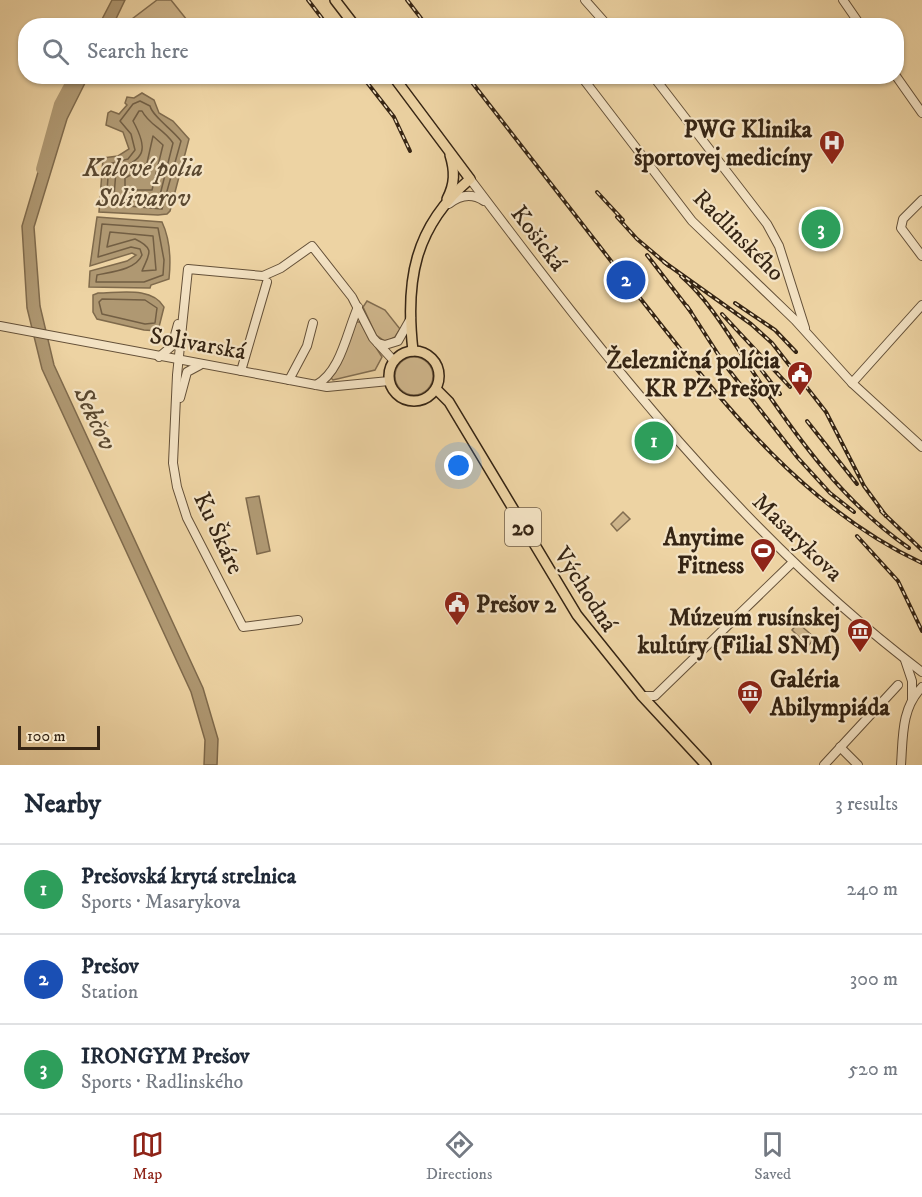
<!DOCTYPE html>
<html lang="en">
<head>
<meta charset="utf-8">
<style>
	body { margin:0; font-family:"IM FELL DW Pica",serif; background:#f6f6f7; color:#1f2937 }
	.scale { position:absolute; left:18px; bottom:15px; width:82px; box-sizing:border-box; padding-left:6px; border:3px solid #362514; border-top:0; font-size:16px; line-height:21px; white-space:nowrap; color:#362514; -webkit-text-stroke:4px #f3e2c3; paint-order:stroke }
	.you { position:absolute; left:459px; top:466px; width:21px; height:21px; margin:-15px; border:4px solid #fff; border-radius:50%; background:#1a73e8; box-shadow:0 0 0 9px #1a73e833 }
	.badge { display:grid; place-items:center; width:39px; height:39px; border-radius:50%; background:#8f2418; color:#fff; font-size:20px; font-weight:700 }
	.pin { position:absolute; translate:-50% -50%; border:3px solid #fff; box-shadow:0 2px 6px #0006 }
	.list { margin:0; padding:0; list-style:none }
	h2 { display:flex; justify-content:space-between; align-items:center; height:78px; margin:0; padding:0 24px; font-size:26px }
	h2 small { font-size:20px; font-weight:400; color:#747a83 }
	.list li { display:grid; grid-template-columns:39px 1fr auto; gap:18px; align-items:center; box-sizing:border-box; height:90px; padding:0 24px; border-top:2px solid #e0e1e3 }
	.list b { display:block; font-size:22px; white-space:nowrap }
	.list p { margin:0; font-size:20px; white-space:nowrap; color:#747a83 }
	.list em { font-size:20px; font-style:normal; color:#747a83 }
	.icon { flex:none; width:33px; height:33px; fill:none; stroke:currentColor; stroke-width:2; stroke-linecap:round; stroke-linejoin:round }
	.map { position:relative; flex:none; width:922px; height:765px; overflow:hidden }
	.search { position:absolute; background:#fff; box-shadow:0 2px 4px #0004; left:18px; right:18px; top:18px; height:66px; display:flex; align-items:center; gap:15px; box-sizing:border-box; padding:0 21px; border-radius:24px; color:#747a83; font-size:22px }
	.sheet { height:348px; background:#fff }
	nav { display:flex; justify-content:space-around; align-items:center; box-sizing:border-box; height:84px; border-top:2px solid #e0e1e3; background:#fff; font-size:16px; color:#747a83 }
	nav a { display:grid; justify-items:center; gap:3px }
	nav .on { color:#8f2418 }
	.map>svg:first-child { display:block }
	.green { fill:#ceb58b; stroke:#826d50; stroke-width:1.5 }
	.water { fill:#af9872; stroke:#7f6a4c; stroke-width:1.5 }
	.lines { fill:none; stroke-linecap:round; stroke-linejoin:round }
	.shore { stroke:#725e43; stroke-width:1.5 }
	.river { stroke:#af9872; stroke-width:10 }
	.minor-casing { stroke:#645038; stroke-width:10 }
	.major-casing { stroke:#362514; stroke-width:12 }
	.minor { stroke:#f3e2c3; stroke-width:8 }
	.major { stroke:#edd3a3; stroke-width:9 }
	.rail-casing { stroke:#362514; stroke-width:4 }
	.rail { stroke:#f3e2c3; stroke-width:1.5; stroke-dasharray:4.5; stroke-linecap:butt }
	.labels { text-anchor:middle; stroke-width:4.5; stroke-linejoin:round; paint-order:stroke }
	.shield { fill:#f3e2c3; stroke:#6f5e48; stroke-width:1.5 }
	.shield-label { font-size:22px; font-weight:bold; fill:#362514 }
	.poi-label { font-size:24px; font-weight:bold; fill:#362514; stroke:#f3e2c3; text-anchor:end }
	.street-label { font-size:24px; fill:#362514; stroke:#f3e2c3 }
	.water-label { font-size:26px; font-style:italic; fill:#5a4830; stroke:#f3e2c3 }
</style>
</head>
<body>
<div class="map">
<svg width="922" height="765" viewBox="0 0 922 765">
	<rect width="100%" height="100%" fill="#edd3a3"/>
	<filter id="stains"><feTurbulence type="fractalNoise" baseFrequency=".00333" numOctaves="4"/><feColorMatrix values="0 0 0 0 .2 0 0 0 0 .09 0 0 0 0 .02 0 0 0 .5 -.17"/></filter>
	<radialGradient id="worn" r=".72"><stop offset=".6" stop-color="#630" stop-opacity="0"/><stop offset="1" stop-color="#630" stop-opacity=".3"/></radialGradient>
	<g class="green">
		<polygon points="157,0 171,0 191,25 135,25 132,19"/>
		<polygon points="367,301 385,310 400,329 395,337 386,342 376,335 363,307"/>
		<polygon points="355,322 360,322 382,357 375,370 333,380 331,378"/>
		<circle cx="414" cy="376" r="19"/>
		<polygon points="623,512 630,519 617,531 611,524"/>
		<polygon points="798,623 815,638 808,646 792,630"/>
	</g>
	<g class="water">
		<polygon points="112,0 125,0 113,25 99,25"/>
		<polygon points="74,77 88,77 67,119 34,227 40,306 54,365 203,688 218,739 217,765 204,765 205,740 191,692 42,369 27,308 22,226 55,115"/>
		<polygon points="142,93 154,100 159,113 173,121 189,139 170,211 167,214 158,215 99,212 103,158 118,156 129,149 123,132 106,125 108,113 111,111 119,114 127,105 125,103 127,97 134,98"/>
		<path d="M 97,217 L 162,222 C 170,239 171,260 169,279 L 151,285 L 150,288 L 89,287 L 90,271 L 127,261 L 136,255 L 132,253 L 90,266 Z"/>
		<path d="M 98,293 C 119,293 152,286 164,307 L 158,331 L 144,330 L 97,319 L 93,312 L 93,295 Z"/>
		<polygon points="259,496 270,551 257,554 246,498"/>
	</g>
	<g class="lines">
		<g class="shore">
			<path d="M 140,101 L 150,106 C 153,117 172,129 181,141 L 162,209 L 106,204 L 109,164 L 128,159 L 135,150 L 131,134 L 120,121 L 133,104 Z"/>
			<path d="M 142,111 C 149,125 164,129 173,143 L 159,199 L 156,201 L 116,199 L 114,196 L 116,171 C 145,159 149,150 133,121 L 139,111 Z"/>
			<polygon points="153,136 163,145 152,190 125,190 125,178 138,171 147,163"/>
			<path d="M 102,224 L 158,228 L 164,260 L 163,275 L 144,282 L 96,282 L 97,275 C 110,272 136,270 142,255 L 140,249 L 131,247 L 98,257 Z"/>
			<path d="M 110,232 L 153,236 L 156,270 L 142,271 C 149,254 156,249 135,239 L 107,247 Z"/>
			<polygon points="102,299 145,300 157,308 155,323 145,324 102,314 99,302"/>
		</g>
		<polyline class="river" points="41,169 59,104 74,76"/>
		<defs>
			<g id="minor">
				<polyline points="585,0 608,26"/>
				<polyline points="843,0 861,26"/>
				<polyline points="541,24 542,26"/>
				<polyline points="581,76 692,221 795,320 852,383 922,447"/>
				<polyline points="653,76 767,224 779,246 805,328"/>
				<polyline points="896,76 922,113"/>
				<path d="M 470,179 C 605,358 742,536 922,672"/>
				<polyline points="922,200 903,219 901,228 922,256"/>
				<path d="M 449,204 C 460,195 472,193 484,201"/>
				<polyline points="0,326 327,387 389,381"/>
				<polyline points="378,343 385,345 398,341 411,318"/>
				<polyline points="159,357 172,346 178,324"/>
				<polyline points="241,371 267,282"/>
				<polyline points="289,380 307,346 313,323"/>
				<polyline points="852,383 922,305"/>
				<path d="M 316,385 C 341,372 347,331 358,307"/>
				<polyline points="180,398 187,372 200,365"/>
				<polyline points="298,620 243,627 187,518 177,487 173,463 177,375 188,269 263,276 281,268 312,246 352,297 373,338 394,361"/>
				<polyline points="905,660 912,681 912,699"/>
				<polyline points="642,696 655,696 793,562"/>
				<polyline points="840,747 858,765"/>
				<polyline points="824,765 898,685"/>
				<path d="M 901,765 C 903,738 901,708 922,687"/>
			</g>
			<g id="major">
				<polyline points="335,0 355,26"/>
				<path d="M 393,76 L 470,179 C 414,227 405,281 413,351"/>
				<path d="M 447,199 C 455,184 455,171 450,155"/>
				<circle cx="414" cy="376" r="25"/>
				<polyline points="436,389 449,402 577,615 642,696 706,765"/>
			</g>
		</defs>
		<use href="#minor" class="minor-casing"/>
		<use href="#major" class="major-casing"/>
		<use href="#minor" class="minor"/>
		<use href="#major" class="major"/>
		<defs>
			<g id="rail">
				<polyline points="308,0 328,26"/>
				<polyline points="407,0 427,26"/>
				<polyline points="362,76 394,117 410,151"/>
				<path d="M 467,76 C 522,147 577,217 632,288 C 715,393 798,505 922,563"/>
				<polyline points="597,192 623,220"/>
				<polyline points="617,217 637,239 669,266"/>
				<polyline points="647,255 691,312"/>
				<polyline points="664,262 751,324 772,343 826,412 864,486 886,516"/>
				<path d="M 681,276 C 712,303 732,341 755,375 C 798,439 844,503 909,548"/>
				<polyline points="735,303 775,330 796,352"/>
				<polyline points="687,306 725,365 798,458 830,493 854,512"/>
				<polyline points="722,314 790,387"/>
				<polyline points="756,363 780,394"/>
				<polyline points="807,421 857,484"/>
				<polyline points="881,511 922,550"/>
				<polyline points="857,536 898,581 922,631"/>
			</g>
		</defs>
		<use href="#rail" class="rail-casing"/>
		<use href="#rail" class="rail"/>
	</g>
	<defs>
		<symbol id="hospital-pin" viewBox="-11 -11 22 30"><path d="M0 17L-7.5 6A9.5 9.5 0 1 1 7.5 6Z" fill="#8f2418" stroke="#f3e2c3"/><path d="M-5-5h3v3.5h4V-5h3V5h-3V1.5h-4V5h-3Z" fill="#fff"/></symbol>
		<symbol id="civic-pin" viewBox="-11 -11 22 30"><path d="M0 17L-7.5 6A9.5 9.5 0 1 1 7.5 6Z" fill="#8f2418" stroke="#f3e2c3"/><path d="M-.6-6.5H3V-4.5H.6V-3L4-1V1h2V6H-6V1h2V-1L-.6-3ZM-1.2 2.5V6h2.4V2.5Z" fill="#fff"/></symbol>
		<symbol id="stadium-pin" viewBox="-11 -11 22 30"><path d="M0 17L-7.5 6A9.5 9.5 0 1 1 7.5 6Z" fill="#8f2418" stroke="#f3e2c3"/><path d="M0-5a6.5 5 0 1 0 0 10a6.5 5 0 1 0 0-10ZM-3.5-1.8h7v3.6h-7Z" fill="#fff"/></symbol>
		<symbol id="museum-pin" viewBox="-11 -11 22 30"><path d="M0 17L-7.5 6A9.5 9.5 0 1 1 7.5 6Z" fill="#8f2418" stroke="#f3e2c3"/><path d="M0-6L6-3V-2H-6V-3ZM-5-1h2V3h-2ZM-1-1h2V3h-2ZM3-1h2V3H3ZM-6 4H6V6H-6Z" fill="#fff"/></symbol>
	</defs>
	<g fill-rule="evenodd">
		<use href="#hospital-pin" x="817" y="128" width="30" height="40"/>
		<use href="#civic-pin" x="785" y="359" width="30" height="40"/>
		<use href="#stadium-pin" x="748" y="536" width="30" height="40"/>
		<use href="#civic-pin" x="442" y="589" width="30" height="40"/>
		<use href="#museum-pin" x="845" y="616" width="30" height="40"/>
		<use href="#museum-pin" x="735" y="678" width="30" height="40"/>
	</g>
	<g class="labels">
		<rect class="shield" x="505" y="508" width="36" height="38" rx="4.5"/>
		<g class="shield-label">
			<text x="523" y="535">20</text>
		</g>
		<g class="poi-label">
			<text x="812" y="137">PWG Klinika<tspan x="812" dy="28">športovej medicíny</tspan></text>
			<text x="780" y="368">Železničná polícia<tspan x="780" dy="28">KR PZ Prešov</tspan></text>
			<text x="744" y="545">Anytime<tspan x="744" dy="28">Fitness</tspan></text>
			<text x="476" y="612" text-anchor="start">Prešov 2</text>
			<text x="840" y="625">Múzeum rusínskej<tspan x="840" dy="28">kultúry (Filial SNM)</tspan></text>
			<text x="770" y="687" text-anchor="start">Galéria<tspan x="770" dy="28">Abilympiáda</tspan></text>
		</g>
		<g class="street-label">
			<text transform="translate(739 235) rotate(45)" y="8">Radlinského</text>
			<text transform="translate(539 238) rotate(53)" y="8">Košická</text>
			<text transform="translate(198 343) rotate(10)" y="8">Solivarská</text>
			<text transform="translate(219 533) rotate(65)" y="8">Ku Škáre</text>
			<text transform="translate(798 537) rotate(44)" y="8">Masarykova</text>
			<text transform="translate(586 589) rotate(57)" y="8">Východná</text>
		</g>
		<g class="water-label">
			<text x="143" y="176">Kalové polia<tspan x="143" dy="30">Solivarov</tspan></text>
			<text transform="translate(96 418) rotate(65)" y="9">Sekčov</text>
		</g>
	</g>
	<rect width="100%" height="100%" filter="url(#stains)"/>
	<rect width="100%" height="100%" fill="url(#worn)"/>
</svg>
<div class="scale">100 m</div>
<div class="you"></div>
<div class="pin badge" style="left:654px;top:441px;background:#2e9e5b">1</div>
<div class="pin badge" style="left:626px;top:280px;background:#1a4fb4">2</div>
<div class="pin badge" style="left:821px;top:229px;background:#2e9e5b">3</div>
<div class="search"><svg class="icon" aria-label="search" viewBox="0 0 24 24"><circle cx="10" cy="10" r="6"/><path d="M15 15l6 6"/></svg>Search here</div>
</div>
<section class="sheet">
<h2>Nearby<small>3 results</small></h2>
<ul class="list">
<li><span class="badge" style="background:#2e9e5b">1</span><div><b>Prešovská krytá strelnica</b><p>Sports · Masarykova</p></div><em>240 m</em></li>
<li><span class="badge" style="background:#1a4fb4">2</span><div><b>Prešov</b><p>Station</p></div><em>300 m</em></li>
<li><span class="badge" style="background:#2e9e5b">3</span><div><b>IRONGYM Prešov</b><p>Sports · Radlinského</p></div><em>520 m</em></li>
</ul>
</section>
<nav>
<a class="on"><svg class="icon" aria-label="map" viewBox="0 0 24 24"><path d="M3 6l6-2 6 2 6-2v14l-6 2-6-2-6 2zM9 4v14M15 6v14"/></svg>Map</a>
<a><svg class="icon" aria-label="directions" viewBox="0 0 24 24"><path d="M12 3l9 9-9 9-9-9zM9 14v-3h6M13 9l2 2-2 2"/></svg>Directions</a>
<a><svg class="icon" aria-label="saved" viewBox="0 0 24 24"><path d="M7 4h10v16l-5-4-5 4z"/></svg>Saved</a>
</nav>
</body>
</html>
